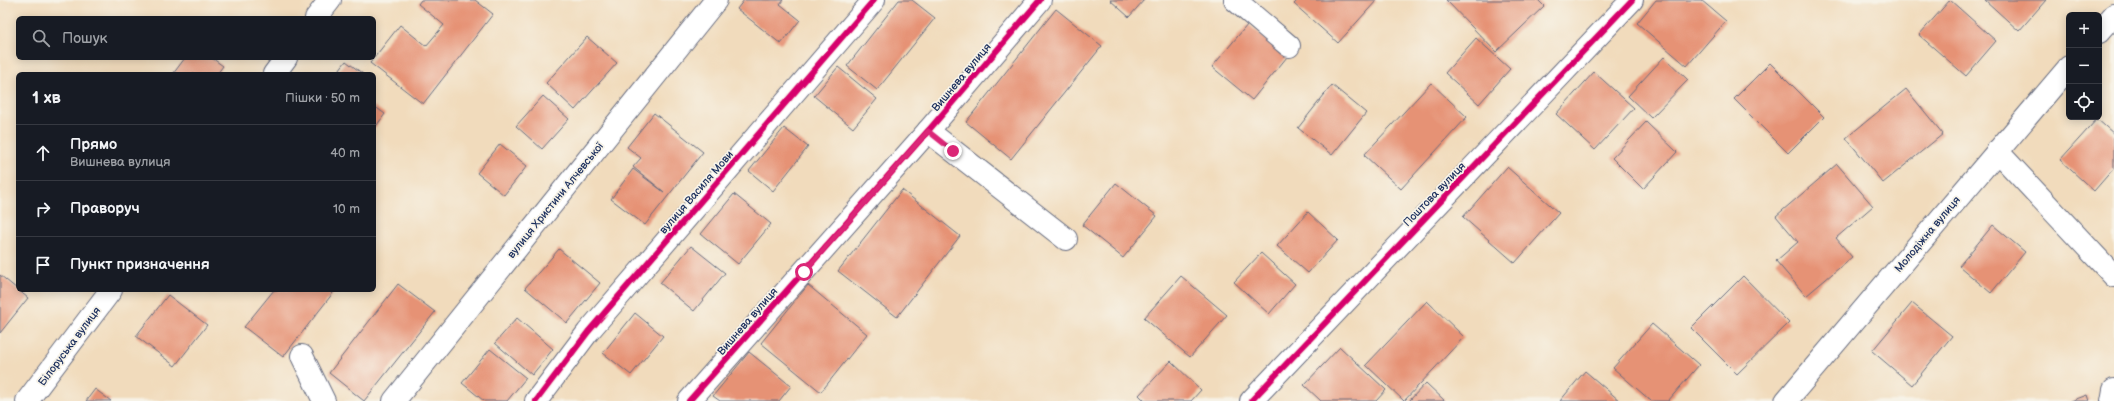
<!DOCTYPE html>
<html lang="uk">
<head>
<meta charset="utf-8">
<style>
	body { margin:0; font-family:"Balsamiq Sans",sans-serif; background:#20242c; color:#f1f3f6 }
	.controls { position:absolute; right:12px; top:12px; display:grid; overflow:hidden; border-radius:6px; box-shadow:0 2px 10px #0003 }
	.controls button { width:36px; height:36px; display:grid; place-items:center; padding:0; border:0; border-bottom:1px solid #363941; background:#171b24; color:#f1f3f6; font:20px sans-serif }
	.stop { position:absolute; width:12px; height:12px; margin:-9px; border:3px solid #db2777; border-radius:50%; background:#fff }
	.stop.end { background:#db2777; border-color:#fff; box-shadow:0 1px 4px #0008 }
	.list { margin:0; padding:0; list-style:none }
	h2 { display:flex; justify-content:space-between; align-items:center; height:52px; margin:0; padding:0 16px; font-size:17px }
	h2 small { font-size:13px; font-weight:400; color:#9ea1a6 }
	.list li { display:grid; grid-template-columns:26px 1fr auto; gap:12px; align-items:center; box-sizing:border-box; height:56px; padding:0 16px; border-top:1px solid #363941 }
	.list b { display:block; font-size:15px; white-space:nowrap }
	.list p { margin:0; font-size:13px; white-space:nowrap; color:#9ea1a6 }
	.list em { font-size:13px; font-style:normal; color:#9ea1a6 }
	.icon { flex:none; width:22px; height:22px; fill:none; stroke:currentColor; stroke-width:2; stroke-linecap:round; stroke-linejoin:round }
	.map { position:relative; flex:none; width:2114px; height:401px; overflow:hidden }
	.search { position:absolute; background:#171b24; box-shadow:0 2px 10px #0003; left:16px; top:16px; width:360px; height:44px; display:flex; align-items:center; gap:10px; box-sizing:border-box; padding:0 14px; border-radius:6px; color:#9ea1a6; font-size:15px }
	.panel { position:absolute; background:#171b24; box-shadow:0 2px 10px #0003; left:16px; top:72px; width:360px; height:220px; border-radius:6px }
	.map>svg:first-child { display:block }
	.building { fill:#e69275 }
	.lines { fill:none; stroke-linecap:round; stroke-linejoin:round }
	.minor-casing { stroke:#666b7f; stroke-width:24 }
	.minor { stroke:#fff; stroke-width:22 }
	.cycleway-casing { stroke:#f7f3e8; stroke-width:8 }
	.cycleway { stroke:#d6006c; stroke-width:6 }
	.route { stroke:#db2777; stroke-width:5 }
	.labels { text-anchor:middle; stroke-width:3.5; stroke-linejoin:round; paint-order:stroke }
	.street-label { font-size:11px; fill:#1b2f5e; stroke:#f7f3e8 }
</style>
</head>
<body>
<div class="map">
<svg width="2114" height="401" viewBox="0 0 2114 401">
	<rect width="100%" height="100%" fill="#f7f3e8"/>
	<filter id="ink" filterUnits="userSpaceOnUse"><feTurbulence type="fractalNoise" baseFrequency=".025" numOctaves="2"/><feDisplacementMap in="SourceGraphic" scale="8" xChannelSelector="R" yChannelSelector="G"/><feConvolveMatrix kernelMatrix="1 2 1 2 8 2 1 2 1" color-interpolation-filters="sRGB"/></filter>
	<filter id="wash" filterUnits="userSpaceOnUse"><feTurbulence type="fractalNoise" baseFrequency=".012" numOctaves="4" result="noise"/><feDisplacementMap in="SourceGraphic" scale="16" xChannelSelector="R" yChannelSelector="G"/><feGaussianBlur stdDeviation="0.9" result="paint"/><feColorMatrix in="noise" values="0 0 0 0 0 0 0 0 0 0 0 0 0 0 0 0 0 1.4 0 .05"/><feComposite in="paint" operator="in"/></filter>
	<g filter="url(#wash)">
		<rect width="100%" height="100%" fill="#f1dbbc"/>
		<g id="blocks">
			<g class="building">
				<polygon points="421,0 475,0 493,14 423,104 370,63 400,25 426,46 444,25 418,4"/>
				<polygon points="744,0 783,0 780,4 800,20 781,44 737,9"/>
				<polygon points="899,0 912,0 935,18 877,90 847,66"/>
				<polygon points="1110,0 1144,0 1129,17"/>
				<polygon points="1298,0 1377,0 1338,43 1294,4"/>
				<polygon points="1446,0 1538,0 1544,6 1496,52"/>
				<polygon points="1656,0 1701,0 1726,21 1687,66 1637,23"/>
				<polygon points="1950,0 1996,41 1966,76 1919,35"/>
				<polygon points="1985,0 2046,0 2019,31"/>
				<polygon points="1056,9 1102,46 1011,159 966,122"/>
				<polygon points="1248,24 1287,57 1252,100 1212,67"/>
				<polygon points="587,37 617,63 575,110 546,83"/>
				<polygon points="1476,38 1510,69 1479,104 1445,73"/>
				<polygon points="1664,57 1688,80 1651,118 1628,96"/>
				<polygon points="185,58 212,58 223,66 217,74 173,74"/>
				<polygon points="346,61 363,74 336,74"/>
				<polygon points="1770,63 1824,117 1788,153 1734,99"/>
				<polygon points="838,67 877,99 853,128 814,96"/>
				<polygon points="1594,72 1634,108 1595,150 1556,114"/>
				<polygon points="1431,83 1467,117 1401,189 1364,155"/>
				<polygon points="1332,85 1366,113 1332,155 1298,128"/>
				<polygon points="1906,89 1943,134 1883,183 1846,138"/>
				<polygon points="543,96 569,119 542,149 516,126"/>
				<polygon points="374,106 385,114 374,129"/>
				<polygon points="654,113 703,152 645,225 611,199 633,169 664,192 633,167 641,158 627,147"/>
				<polygon points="2097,119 2114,134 2114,168 2094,191 2060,160"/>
				<polygon points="1646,122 1677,152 1643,189 1612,158"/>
				<polygon points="784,128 808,147 773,191 749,171"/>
				<polygon points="500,144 527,166 504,195 477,173"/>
				<polygon points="1837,164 1873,206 1836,238 1852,257 1806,296 1776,261 1798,242 1776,216"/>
				<polygon points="1507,167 1559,213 1515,263 1463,217"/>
				<polygon points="1116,183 1157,216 1123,258 1082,225"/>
				<polygon points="902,190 960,236 897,317 838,271"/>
				<polygon points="734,194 771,224 738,264 701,234"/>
				<polygon points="1308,212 1338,240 1308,273 1277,246"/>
				<polygon points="1993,225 2025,252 1991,293 1959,266"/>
				<polygon points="691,246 725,273 694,311 660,283"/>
				<polygon points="559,249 600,283 567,323 525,288"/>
				<polygon points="1261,253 1295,284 1269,314 1234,282"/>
				<polygon points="0,275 28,298 0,333"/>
				<polygon points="1181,276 1227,315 1190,357 1144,318"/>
				<polygon points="1743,276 1789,323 1737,374 1691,328"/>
				<polygon points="398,284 435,312 364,401 329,373"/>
				<polygon points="808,285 867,334 821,392 761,343"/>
				<polygon points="274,290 330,290 333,293 283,357 244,327"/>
				<polygon points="168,295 207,325 175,366 136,336"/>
				<polygon points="1427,301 1464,337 1404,401 1366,365"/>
				<polygon points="1912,303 1952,336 1912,385 1872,351"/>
				<polygon points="635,313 663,336 631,375 603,353"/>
				<polygon points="517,318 553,349 532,375 495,343"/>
				<polygon points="1652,324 1699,365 1668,401 1651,401 1613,368"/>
				<polygon points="1340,347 1386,390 1376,401 1321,401 1304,385"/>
				<polygon points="490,349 526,378 507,401 484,401 462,383"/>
				<polygon points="749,352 791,386 779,401 720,401 713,396"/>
				<polygon points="1171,361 1201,390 1191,401 1145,401 1139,395"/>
				<polygon points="1585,371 1620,401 1560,401"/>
				<polygon points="1426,383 1445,401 1409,401"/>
				<polygon points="95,389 111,401 86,401"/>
				<polygon points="2087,395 2089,401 2071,401"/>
			</g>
		</g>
	</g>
	<g filter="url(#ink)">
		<use href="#blocks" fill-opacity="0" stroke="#666b7f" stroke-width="1"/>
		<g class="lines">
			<defs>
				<g id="minor">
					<polyline points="1235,0 1289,46"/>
					<polyline points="316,18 330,0"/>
					<polyline points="2099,32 2114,15"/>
					<polyline points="274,74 286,58"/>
					<polyline points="928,131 1066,239"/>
					<polyline points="1997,151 2114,276"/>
					<polyline points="302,356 324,401"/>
					<polyline points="27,401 111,290"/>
					<polyline points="394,401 716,0"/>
					<polyline points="536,401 588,332 874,0"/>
					<polyline points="689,401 928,131 1040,0"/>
					<polyline points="1251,401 1632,0"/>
					<polyline points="1786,401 2069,67"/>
					<polyline points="2112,401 2114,390"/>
				</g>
			</defs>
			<use href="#minor" class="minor-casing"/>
			<use href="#minor" class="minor"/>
			<defs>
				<g id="cycleway">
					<polyline points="536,401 588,332 874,0"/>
					<polyline points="689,401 928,131 1040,0"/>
					<polyline points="1251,401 1632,0"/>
				</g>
			</defs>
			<use href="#cycleway" class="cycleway-casing"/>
			<use href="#cycleway" class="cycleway"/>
		</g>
	</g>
	<g class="lines" filter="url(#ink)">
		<polyline class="route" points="804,272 928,131 953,151"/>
	</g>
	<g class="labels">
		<g class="street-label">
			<text transform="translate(961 77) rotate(-50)" y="4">Вишнева вулиця</text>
			<text transform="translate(696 192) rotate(-49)" y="4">вулиця Василя Мови</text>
			<text transform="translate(1434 194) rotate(-46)" y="4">Поштова вулиця</text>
			<text transform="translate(555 200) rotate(-51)" y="4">вулиця Христини Алчевської</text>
			<text transform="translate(1927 234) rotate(-50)" y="4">Молодіжна вулиця</text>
			<text transform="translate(747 321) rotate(-49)" y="4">Вишнева вулиця</text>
			<text transform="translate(69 346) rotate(-53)" y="4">Білоруська вулиця</text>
		</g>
	</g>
</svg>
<div class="controls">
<button>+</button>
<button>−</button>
<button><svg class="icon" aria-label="locate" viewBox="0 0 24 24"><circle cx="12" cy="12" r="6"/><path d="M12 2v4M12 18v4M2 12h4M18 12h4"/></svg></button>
</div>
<div class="stop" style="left:804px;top:272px"></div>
<div class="stop end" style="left:953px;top:151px"></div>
<div class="search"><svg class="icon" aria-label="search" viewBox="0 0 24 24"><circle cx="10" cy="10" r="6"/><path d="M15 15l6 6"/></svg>Пошук</div>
<section class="panel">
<h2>1 хв<small>Пішки · 50 m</small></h2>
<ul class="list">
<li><svg class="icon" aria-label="ahead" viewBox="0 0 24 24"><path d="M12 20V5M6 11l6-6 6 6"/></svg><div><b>Прямо</b><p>Вишнева вулиця</p></div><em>40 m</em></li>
<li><svg class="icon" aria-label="right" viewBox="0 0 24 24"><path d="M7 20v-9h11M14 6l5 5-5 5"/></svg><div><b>Праворуч</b></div><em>10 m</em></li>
<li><svg class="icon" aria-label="arrive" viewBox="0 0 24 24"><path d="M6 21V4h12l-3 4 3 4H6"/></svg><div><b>Пункт призначення</b></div></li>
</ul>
</section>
</div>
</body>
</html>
